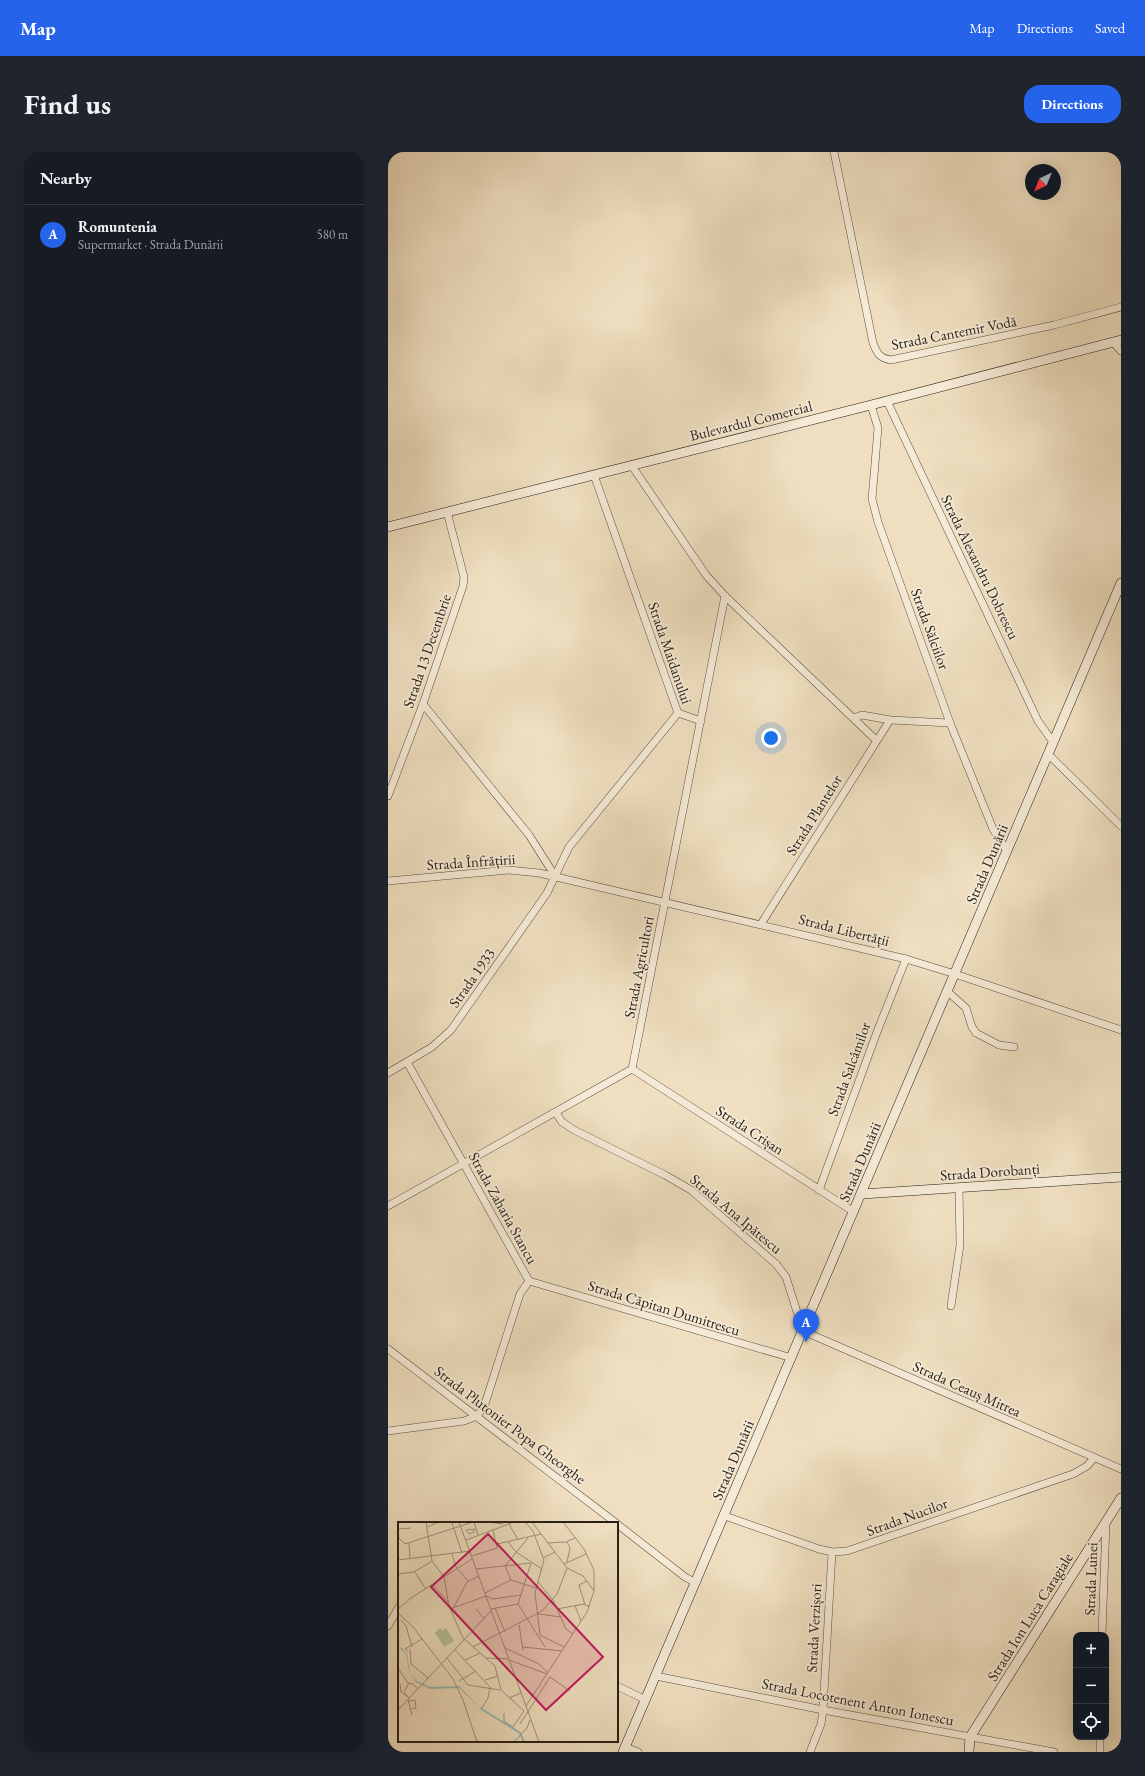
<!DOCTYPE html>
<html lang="en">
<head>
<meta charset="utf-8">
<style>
	body { margin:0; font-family:"EB Garamond",serif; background:#20242c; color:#f1f3f6 }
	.controls { position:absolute; right:12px; bottom:12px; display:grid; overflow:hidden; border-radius:8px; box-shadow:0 4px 16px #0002 }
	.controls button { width:36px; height:36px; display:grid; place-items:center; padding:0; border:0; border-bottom:1px solid #363941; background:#171b24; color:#f1f3f6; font:20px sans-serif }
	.compass { position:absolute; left:637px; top:12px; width:36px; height:36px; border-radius:50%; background:#171b24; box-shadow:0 4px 16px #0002; rotate:223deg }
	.you { position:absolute; left:383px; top:586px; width:14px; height:14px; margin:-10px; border:3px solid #fff; border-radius:50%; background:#1a73e8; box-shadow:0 0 0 6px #1a73e833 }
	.badge { display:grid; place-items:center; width:26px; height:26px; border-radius:50%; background:#2563eb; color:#fff; font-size:13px; font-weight:700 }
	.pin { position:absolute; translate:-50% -33px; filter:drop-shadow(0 1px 2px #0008) }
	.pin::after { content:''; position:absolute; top:21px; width:14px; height:12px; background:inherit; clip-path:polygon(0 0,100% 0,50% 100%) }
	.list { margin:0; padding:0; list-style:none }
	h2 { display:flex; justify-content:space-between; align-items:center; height:52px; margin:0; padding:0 16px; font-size:17px }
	h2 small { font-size:13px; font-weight:400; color:#9ea1a6 }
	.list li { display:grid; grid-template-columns:26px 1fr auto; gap:12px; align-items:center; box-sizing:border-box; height:60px; padding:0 16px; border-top:1px solid #363941 }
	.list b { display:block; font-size:15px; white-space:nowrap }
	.list p { margin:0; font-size:13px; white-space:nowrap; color:#9ea1a6 }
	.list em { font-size:13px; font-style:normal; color:#9ea1a6 }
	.icon { flex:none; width:22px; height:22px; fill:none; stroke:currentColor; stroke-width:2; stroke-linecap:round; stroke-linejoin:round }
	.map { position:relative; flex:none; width:733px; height:1600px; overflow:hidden; border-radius:16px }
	header { display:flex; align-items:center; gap:24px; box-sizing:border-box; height:56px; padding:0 20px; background:#2563eb; color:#fff }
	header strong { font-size:19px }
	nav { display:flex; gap:22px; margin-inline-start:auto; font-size:14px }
	.intro { display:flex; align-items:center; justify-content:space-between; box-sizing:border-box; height:96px; padding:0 24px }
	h1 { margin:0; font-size:28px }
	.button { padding:10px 18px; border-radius:16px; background:#2563eb; color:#fff; font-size:14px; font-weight:700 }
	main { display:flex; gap:24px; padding:0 24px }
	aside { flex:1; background:#171b24; border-radius:16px; box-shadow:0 4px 16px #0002 }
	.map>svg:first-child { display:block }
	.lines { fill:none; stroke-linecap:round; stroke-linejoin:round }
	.street-casing { stroke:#594e40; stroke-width:8 }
	.secondary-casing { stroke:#271e16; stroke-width:10 }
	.street { stroke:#f5ead6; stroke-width:7 }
	.secondary { stroke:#f5ead6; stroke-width:9 }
	.labels { text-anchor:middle; stroke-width:3.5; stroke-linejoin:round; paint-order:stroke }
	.street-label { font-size:15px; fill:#271e16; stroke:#f5ead6 }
	.inset-river { fill:none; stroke:#9abcb6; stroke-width:2 }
	.inset-road { fill:none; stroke:#9f927c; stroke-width:1 }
	.view { fill:#c2185b; fill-opacity:0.15; stroke:#c2185b; stroke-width:2 }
	.inset-edge { fill:none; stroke:#271e16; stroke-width:2 }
</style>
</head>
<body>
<header>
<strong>Map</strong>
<nav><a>Map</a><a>Directions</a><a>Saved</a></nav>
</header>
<div class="intro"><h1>Find us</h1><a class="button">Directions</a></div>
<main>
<aside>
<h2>Nearby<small></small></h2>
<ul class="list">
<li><span class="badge">A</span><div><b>Romuntenia</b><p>Supermarket · Strada Dunării</p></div><em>580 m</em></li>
</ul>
</aside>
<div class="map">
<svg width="733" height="1600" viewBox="0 0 733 1600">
	<rect width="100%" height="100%" fill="#efdfc0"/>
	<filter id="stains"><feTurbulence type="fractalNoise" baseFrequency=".005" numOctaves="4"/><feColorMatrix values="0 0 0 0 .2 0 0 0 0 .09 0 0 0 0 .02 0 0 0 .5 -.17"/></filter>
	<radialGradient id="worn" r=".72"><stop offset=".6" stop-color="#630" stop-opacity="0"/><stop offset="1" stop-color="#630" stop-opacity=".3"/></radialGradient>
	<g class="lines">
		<defs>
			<g id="street">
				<path d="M 446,0 L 485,191 C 489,201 491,206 503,208 L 666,173 L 733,155"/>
				<polyline points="725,190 733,199"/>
				<polyline points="499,249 650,569 665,590"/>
				<polyline points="483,253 490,276 484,347 490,370 562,571 605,677 619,699"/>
				<polyline points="244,314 318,423 337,444 488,588"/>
				<polyline points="35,552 141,683 167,724"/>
				<polyline points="290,561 313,569"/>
				<polyline points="466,566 474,563 502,568 562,571"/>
				<polyline points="660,602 733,674"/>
				<polyline points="0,644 35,552 75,434 76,425 59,360"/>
				<polyline points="0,729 121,718 151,721 518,807 567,822 733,878"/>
				<polyline points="373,772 502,568"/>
				<polyline points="560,840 578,856 584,875 588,881 611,893 626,895"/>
				<polyline points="19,910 141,1129"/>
				<polyline points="244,917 466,1060"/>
				<polyline points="0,921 44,895 63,878 159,741 181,695 290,561 206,323"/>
				<polyline points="168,961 174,970 186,978 277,1023 303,1038 388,1112 398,1125 415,1179 733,1317"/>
				<polyline points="431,1038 489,880 518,807"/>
				<polyline points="0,1054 244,917 337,444"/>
				<polyline points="141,1129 404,1206"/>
				<polyline points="563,1154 572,1093 571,1036"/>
				<polyline points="0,1197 228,1371"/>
				<polyline points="0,1279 76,1269 89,1264 96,1255 132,1142 141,1129"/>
				<polyline points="337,1364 431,1397 444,1400 459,1399 685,1322 699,1314 706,1306"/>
				<polyline points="229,1372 297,1425 308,1431"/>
				<polyline points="0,1474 11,1455"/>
				<polyline points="714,1483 718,1371"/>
				<polyline points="268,1524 435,1558 666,1600"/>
				<polyline points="229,1534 258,1548"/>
				<polyline points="237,1595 250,1600"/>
				<polyline points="422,1600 433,1572 435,1558 444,1400"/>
				<polyline points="712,1600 712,1585"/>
			</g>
			<g id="secondary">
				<polyline points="0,375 483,253 733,188"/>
				<polyline points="474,1042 733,1025"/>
				<polyline points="235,1600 733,431"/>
				<polyline points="581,1600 582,1585 733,1346"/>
			</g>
		</defs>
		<use href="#street" class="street-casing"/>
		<use href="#secondary" class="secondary-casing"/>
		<use href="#street" class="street"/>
		<use href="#secondary" class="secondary"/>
	</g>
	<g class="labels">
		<g class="street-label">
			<text transform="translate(566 181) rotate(-11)" y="5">Strada Cantemir Vodă</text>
			<text transform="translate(363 269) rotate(-14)" y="5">Bulevardul Comercial</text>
			<text transform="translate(592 415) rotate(64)" y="5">Strada Alexandru Dobrescu</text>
			<text transform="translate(542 477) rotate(70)" y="5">Strada Sălciilor</text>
			<text transform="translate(39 499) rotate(-71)" y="5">Strada 13 Decembrie</text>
			<text transform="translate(282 501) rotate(71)" y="5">Strada Maidanului</text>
			<text transform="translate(426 663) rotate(-58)" y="5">Strada Plantelor</text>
			<text transform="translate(83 710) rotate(-4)" y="5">Strada Înfrățirii</text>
			<text transform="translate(599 712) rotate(-67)" y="5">Strada Dunării</text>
			<text transform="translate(456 778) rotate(14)" y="5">Strada Libertății</text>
			<text transform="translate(251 815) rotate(-79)" y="5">Strada Agricultori</text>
			<text transform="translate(84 826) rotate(-55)" y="5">Strada 1933</text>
			<text transform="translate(461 917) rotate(-70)" y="5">Strada Salcâmilor</text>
			<text transform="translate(362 978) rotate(33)" y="5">Strada Crișan</text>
			<text transform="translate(472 1010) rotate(-67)" y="5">Strada Dunării</text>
			<text transform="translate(602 1020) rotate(-4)" y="5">Strada Dorobanți</text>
			<text transform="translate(115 1056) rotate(61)" y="5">Strada Zaharia Stancu</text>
			<text transform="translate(348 1062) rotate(40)" y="5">Strada Ana Ipătescu</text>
			<text transform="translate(276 1156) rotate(17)" y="5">Strada Căpitan Dumitrescu</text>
			<text transform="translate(579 1237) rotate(24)" y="5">Strada Ceauș Mitrea</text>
			<text transform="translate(122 1273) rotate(37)" y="5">Strada Plutonier Popa Gheorghe</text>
			<text transform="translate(345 1308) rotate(-67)" y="5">Strada Dunării</text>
			<text transform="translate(519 1365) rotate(-20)" y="5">Strada Nucilor</text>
			<text transform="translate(703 1427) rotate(-88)" y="5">Strada Lunei</text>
			<text transform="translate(642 1465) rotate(-58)" y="5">Strada Ion Luca Caragiale</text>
			<text transform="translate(426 1476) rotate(-87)" y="5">Strada Verzișori</text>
			<text transform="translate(470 1550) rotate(11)" y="5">Strada Locotenent Anton Ionescu</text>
		</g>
	</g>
	<g transform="translate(10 1370)">
		<rect width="220" height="220" fill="#efdfc0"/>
		<path d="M 42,106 L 44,109 L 48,106 L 56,119 L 46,125 L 37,111 Z" fill="#b5c295"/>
		<path d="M 0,125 L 4,126 L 9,132 L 12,151 L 19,159 L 32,165 L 61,164 L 83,187 L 61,166 L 32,167 L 18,160 L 11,149 L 8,132 Z" fill="#9abcb6"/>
		<path class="inset-river" d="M 82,186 L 122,211 L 126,220"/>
		<path class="inset-road" d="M 28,0 L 34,39 L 46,55 L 51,84 L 65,116 L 97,144 L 103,168 L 126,189M 61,0 L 141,220M 76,0 L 80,13M 89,0 L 105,2M 127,0 L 135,9 L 146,38 L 137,71 L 142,113 L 166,125M 134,0 L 169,46 L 185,54 L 196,69M 54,1 L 64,31M 111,2 L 120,18M 29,5 L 41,0M 0,7 L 13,6M 76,8 L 76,10 L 71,12 L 68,8 L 78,7M 0,15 L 7,22 L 75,0M 68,18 L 116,0M 110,20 L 118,30 L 144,47M 169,20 L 172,26 L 169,40M 11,21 L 12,36M 150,21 L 168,20 L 177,16M 99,22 L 143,12M 54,32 L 58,45 L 70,59M 74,34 L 99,26 L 95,8M 145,36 L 157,30M 0,38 L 72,29M 133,41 L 120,82 L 147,125M 166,42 L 188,32M 78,47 L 133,41M 17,50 L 27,66M 0,52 L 16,50 L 34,39M 113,58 L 107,44 L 130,16M 113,58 L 138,66M 189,59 L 181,63 L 187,83 L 192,84M 140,60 L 155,78 L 168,107 L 175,112M 34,62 L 50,80M 87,71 L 113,58M 177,84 L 183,99M 56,85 L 69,60 L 81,54M 97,86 L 107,110M 0,87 L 13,76 L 74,37M 52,87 L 88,74 L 95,77 L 123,73M 78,87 L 86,96M 93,87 L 120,82M 159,87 L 186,82M 0,91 L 15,105 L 55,157 L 65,178 L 79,220M 140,92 L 163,95M 3,98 L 8,104 L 14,125M 121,103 L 125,128M 75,125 L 144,89 L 159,72 L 169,46M 125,125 L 164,129M 107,126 L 141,142 L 150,151M 12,127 L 13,142 L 30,156M 57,128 L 93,166M 10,129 L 7,127 L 24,117M 49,136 L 70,163 L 102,168M 89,136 L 111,137M 67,138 L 82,131M 111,138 L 149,152M 0,146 L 10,161 L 15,162 L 20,167M 87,158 L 100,154M 61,159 L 78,149M 11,161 L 6,170 L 11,176M 2,162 L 3,170 L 10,175M 111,176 L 123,171M 10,177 L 14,193M 11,179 L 17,178 L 18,186 L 14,187M 128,184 L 189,90 L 196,69 L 196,48 L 186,27 L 165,0M 84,186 L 90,176 L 92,166M 0,188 L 93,89M 106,191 L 106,199 L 115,205 L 126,189M 122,202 L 152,155 L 172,169M 116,220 L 129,206 L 132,198"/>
		<path class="view" d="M 90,12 L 205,135 L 148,188 L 33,65 Z"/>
		<rect width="220" height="220" class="inset-edge"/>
	</g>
	<rect width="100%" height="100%" filter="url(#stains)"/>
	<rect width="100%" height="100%" fill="url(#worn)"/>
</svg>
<div class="controls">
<button>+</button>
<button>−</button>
<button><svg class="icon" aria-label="locate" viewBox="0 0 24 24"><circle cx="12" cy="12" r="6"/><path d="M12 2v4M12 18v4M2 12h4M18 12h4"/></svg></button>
</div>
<svg class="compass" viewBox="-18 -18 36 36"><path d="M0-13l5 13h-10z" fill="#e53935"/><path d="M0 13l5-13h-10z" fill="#9ea1a6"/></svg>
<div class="you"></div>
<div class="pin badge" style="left:418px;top:1190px">A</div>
</div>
</main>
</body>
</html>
